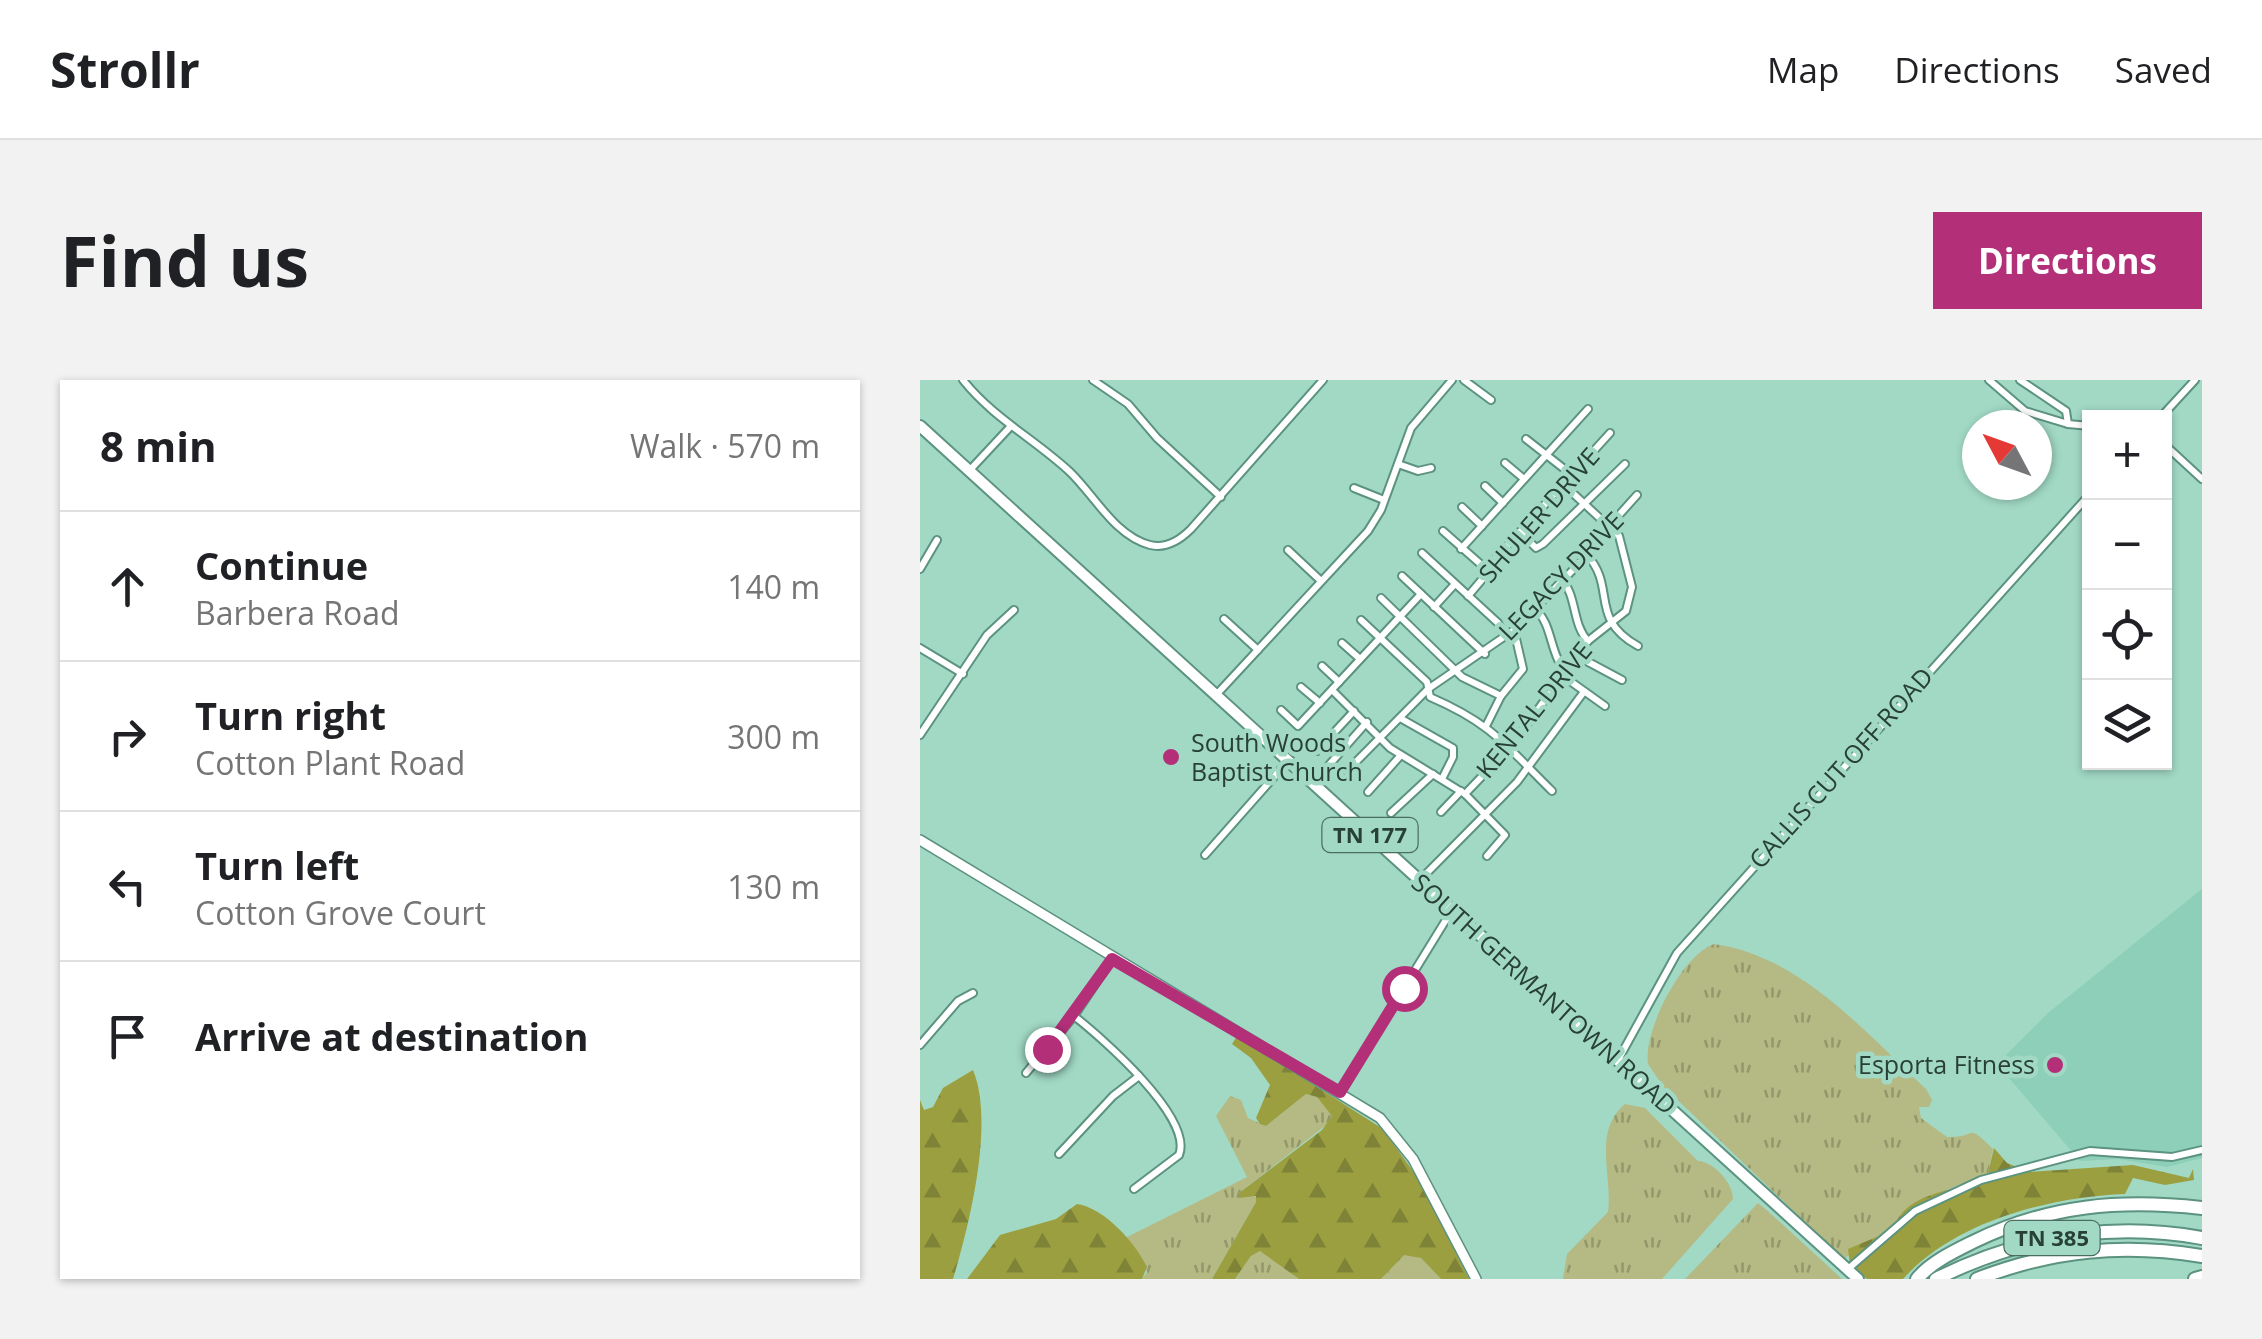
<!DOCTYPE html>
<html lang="en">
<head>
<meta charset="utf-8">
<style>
	body { margin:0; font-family:"Open Sans",sans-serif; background:#f2f2f2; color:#202124 }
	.controls { position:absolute; right:30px; top:30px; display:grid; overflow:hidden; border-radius:0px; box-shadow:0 2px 8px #0004 }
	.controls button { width:90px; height:90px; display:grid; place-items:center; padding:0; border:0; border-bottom:2px solid #e0e0e0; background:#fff; color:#202124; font:50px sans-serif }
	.compass { position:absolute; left:1042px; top:30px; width:90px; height:90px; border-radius:50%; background:#fff; box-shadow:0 2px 8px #0004; rotate:311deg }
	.stop { position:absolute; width:30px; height:30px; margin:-22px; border:8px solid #b33079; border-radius:50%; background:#fff }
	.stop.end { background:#b33079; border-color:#fff; box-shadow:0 2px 10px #0008 }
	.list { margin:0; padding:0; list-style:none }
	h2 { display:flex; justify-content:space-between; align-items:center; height:130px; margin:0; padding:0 40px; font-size:42px }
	h2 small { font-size:32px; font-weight:400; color:#757577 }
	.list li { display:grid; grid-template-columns:65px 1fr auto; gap:30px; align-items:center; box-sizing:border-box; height:150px; padding:0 40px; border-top:2px solid #e0e0e0 }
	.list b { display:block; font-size:38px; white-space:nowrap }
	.list p { margin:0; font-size:32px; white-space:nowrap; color:#757577 }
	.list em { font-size:32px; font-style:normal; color:#757577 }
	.icon { flex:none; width:55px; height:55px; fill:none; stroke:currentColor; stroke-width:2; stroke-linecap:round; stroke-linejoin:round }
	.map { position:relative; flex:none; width:1282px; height:899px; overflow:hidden; border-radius:0px }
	header { display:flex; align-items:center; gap:60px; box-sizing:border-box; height:140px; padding:0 50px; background:#fff; border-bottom:2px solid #e0e0e0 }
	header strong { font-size:48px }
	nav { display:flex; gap:55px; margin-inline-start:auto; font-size:35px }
	.intro { display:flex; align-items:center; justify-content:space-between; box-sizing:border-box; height:240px; padding:0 60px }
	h1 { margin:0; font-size:70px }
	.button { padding:25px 45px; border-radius:0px; background:#b33079; color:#fff; font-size:35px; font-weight:700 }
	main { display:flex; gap:60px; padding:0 60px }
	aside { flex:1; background:#fff; border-radius:0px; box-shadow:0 2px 8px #0004 }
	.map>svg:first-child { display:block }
	.built { fill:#8dcfb8 }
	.grass { fill:url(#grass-tufts) }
	.forest { fill:url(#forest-firs) }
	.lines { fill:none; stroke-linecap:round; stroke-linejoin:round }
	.street-casing { stroke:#5c9280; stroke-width:10 }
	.secondary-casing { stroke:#5c9280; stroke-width:12 }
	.primary-casing { stroke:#5c9280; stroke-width:14 }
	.highway-casing { stroke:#5c9280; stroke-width:16 }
	.street { stroke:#fff; stroke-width:6 }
	.secondary { stroke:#fff; stroke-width:9 }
	.primary { stroke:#fff; stroke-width:10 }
	.highway { stroke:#fff; stroke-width:12 }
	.route { stroke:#b33079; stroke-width:12 }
	.poi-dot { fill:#b33079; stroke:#a1d9c5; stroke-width:4 }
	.labels { text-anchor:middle; stroke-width:9; stroke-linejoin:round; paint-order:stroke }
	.shield { fill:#a1d9c5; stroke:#4c6e62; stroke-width:2.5 }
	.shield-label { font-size:22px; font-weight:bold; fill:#284038 }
	.street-label { font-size:25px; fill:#284038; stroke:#a1d9c5 }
	.poi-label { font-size:25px; fill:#284038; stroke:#a1d9c5; text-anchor:start }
</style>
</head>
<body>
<header>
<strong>Strollr</strong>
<nav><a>Map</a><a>Directions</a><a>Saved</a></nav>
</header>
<div class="intro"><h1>Find us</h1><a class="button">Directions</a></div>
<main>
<aside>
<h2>8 min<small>Walk · 570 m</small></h2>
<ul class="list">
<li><svg class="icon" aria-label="ahead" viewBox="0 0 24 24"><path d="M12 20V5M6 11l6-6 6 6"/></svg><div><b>Continue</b><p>Barbera Road</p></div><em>140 m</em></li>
<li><svg class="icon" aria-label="right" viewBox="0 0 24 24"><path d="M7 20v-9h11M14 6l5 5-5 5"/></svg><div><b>Turn right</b><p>Cotton Plant Road</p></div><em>300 m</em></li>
<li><svg class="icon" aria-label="left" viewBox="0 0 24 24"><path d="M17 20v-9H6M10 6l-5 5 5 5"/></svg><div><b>Turn left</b><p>Cotton Grove Court</p></div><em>130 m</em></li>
<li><svg class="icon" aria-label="arrive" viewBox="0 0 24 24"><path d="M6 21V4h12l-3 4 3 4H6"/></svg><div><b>Arrive at destination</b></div></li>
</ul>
</aside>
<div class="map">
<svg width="1282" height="899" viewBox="0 0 1282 899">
	<defs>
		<pattern id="grass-tufts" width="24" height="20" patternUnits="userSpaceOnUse" patternTransform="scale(2.5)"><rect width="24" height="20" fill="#b5b983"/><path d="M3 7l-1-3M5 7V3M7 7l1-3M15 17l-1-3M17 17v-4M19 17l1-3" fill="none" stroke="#93986c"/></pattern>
		<pattern id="forest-firs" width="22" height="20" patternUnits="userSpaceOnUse" patternTransform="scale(2.5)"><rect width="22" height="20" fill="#9b9f40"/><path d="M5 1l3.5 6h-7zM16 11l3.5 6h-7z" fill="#7e8337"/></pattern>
	</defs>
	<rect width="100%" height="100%" fill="#a1d9c5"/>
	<polygon class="built" points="1282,509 1282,778 1247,787 1199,779 1160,781 1077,684 1128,633"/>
	<g class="grass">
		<path d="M 794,564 C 880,576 944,651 1006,709 L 1012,720 L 1009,727 L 999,727 L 1001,738 L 1027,757 C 1060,758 1044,741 1073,769 L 1068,793 L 994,823 L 973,850 L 926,877 L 927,882 L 743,706 L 728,684 C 723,651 762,575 794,564 Z"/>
		<polygon points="386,714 397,717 413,736 410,742 319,813 336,817 336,822 292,899 222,899 227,892 223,879 205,858 327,797 296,736 310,716 321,720 328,738 346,746"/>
		<path d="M 705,724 L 725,728 L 778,781 C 793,781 813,803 813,819 L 742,899 L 643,899 L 647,874 L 688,832 C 693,797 672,752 705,724 Z"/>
		<polygon points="838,823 850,833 922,899 765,899"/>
		<polygon points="340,871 346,874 379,899 315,899 331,876"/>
		<polygon points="484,874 501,878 521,899 461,899"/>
	</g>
	<g class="forest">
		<polygon points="317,656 463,749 502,804 549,899 521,899 501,878 484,875 461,899 379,899 340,871 331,876 315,899 292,899 336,822 336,816 319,818 319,813 402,750 412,736 397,717 386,714 346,746 340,744 336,738 350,705 331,678 312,664"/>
		<path d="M 53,690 C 75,743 49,846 33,899 L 0,899 L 0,720 L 4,730 L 13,727 L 23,708 Z"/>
		<path d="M 1074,768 L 1087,783 L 1110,792 L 1213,785 L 1269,798 L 1273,789 L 1274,800 L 1245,805 L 1213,798 L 1205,814 C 1130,817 1035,841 983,899 L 947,899 L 930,886 L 928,869 L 973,850 C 986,808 1038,815 1068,793 Z"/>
		<path d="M 157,824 C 184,828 215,862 227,887 L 222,899 L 47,899 L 80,855 L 136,839 Z"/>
	</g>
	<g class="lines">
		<defs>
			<g id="street">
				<path d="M 43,0 C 73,38 116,60 150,92 C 174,115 195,156 230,165 C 246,169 260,160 271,149 L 403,0"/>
				<polyline points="173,0 208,24 237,58 301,117"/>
				<polyline points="544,0 571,20"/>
				<polyline points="1069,0 1105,31 1148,44"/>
				<polyline points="1100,0 1146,31 1148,44 1170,46"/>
				<polyline points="1240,38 1275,0"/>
				<polyline points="606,59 652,95"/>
				<polyline points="1244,64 1282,99"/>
				<polyline points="585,83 604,99"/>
				<polyline points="478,84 498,91 511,88"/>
				<polyline points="49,91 91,46"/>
				<polyline points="565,106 583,123"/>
				<polyline points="434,108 464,120"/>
				<polyline points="542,127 562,146"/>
				<polyline points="523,151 566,189"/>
				<polyline points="600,152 616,168 623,164 705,84"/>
				<polyline points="541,169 668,29"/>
				<polyline points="368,170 401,201"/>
				<polyline points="502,173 578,243 585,256"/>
				<path d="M 667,175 C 697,208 668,238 718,266"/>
				<polyline points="0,189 17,160"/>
				<polyline points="482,196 565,274"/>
				<path d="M 640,198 C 658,215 651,243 668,261"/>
				<polyline points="548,216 565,196 566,189 690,53"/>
				<polyline points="461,218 542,297 581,316"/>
				<polyline points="514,227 535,204"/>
				<path d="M 615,229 C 633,244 629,273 646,292"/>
				<polyline points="304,239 338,270"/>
				<path d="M 441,240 L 507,302 L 510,317 C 573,344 586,366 632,411"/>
				<polyline points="422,263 440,279"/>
				<polyline points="0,268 43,294"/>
				<polyline points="659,277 702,300"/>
				<polyline points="402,286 419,302"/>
				<polyline points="643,296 685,326"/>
				<polyline points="381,307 400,323"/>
				<polyline points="412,310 470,368 545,414 585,455 567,476"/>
				<polyline points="297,314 448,151 461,130 491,48 532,0"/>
				<polyline points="361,330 378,346 501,214"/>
				<polyline points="480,338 533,368 533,377 522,399"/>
				<polyline points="566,346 581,316 603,289 594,250"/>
				<polyline points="0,355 67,255 94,230"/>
				<polyline points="397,371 434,331"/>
				<polyline points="427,391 508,309 594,250 692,150 691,144 717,115"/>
				<polyline points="394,402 447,342"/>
				<polyline points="448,412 481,375"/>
				<polyline points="545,414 592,365 668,261 706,231 712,207 699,156 643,104"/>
				<polyline points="521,432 541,411"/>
				<polyline points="471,433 513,394"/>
				<polyline points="285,475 368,381"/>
				<polyline points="500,500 597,402 663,313"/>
				<path d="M 154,636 C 181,657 274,738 259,775 L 214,809"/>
				<polyline points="0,665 38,621 53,613"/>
				<polyline points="698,680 757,573 1170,114"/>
				<polyline points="106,693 154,636 192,579"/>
				<polyline points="420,712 532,530"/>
				<polyline points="139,774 193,716 219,696"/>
				<polyline points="928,889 995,831 1061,800 1170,771 1252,777 1282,770"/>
			</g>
			<polyline id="secondary" points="0,460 460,738 493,779 556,899"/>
			<polyline id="primary" points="0,46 938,899"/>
			<g id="highway">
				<path d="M 997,899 C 1011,882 1035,871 1055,861 C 1129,825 1200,819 1282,828"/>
				<path d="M 1016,899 C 1100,857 1189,841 1282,858"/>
				<path d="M 1057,899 C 1132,870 1203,863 1282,876"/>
				<polyline points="1275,899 1282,897"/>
			</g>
		</defs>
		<use href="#street" class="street-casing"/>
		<use href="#secondary" class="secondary-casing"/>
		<use href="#primary" class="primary-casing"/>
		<use href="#highway" class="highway-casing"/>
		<use href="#street" class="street"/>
		<use href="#secondary" class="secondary"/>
		<use href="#primary" class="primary"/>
		<use href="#highway" class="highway"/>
	</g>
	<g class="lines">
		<polyline class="route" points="127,669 192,579 420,712 484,608"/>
	</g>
	<g class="poi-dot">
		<circle cx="251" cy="377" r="10"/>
		<circle cx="1135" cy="685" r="10"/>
	</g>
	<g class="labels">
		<g class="shield">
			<rect x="402.5" y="438" width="95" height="34" rx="8"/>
			<rect x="1084.5" y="841" width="95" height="34" rx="8"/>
		</g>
		<g class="shield-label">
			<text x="450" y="463">TN 177</text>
			<text x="1132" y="866">TN 385</text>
		</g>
		<g class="street-label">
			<text transform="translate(619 135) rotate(-49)" y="9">SHULER DRIVE</text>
			<text transform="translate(641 196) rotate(-46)" y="9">LEGACY DRIVE</text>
			<text transform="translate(614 330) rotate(-51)" y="9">KENTAL DRIVE</text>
			<text transform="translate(921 388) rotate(-48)" y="9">CALLIS CUT OFF ROAD</text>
			<text transform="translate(624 614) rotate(42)" y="9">SOUTH GERMANTOWN ROAD</text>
		</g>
		<g class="poi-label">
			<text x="271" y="372">South Woods<tspan x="271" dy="29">Baptist Church</tspan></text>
			<text x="1115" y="694" text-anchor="end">Esporta Fitness</text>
		</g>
	</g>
</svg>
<div class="controls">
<button>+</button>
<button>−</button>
<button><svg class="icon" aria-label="locate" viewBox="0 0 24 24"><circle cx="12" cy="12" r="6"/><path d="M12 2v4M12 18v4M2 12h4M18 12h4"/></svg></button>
<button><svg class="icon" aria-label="layers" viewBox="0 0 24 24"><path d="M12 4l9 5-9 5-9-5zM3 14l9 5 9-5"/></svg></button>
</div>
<svg class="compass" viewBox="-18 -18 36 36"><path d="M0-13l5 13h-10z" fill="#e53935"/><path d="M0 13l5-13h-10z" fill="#757577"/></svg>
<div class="stop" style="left:484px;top:608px"></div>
<div class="stop end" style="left:127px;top:669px"></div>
</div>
</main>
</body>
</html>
